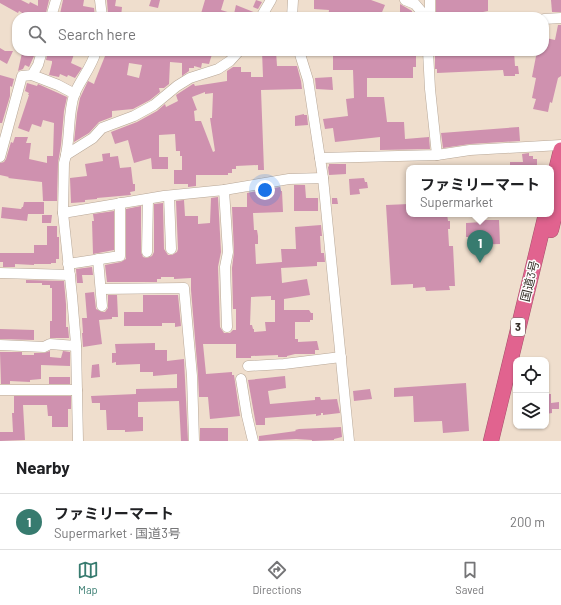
<!DOCTYPE html>
<html lang="en">
<head>
<meta charset="utf-8">
<style>
	body { margin:0; font-family:Barlow,"Noto Sans JP",sans-serif; background:#f6f6f6; color:#202124 }
	.controls { position:absolute; right:12px; bottom:12px; display:grid; overflow:hidden; border-radius:8px; box-shadow:0 1px 3px #0004 }
	.controls button { width:36px; height:36px; display:grid; place-items:center; padding:0; border:0; border-bottom:1px solid #e0e0e0; background:#fff; color:#202124; font:20px sans-serif }
	.you { position:absolute; left:265px; top:190px; width:14px; height:14px; margin:-10px; border:3px solid #fff; border-radius:50%; background:#1a73e8; box-shadow:0 0 0 6px #1a73e833 }
	.badge { display:grid; place-items:center; width:26px; height:26px; border-radius:50%; background:#377b6f; color:#fff; font-size:13px; font-weight:700 }
	.pin { position:absolute; translate:-50% -33px; filter:drop-shadow(0 1px 2px #0008) }
	.pin::after { content:''; position:absolute; top:21px; width:14px; height:12px; background:inherit; clip-path:polygon(0 0,100% 0,50% 100%) }
	.popup { position:absolute; left:406px; top:165px; width:148px; height:52px; box-sizing:border-box; display:grid; place-content:center; border-radius:8px; background:#fff; filter:drop-shadow(0 1px 3px #0005); font-size:13px; white-space:nowrap; color:#757577 }
	.popup b { font-size:15px; color:#202124 }
	.popup::after { content:''; position:absolute; left:50%; top:100%; margin-left:-8px; border:8px solid transparent; border-top-color:#fff }
	.list { margin:0; padding:0; list-style:none }
	h2 { display:flex; justify-content:space-between; align-items:center; height:52px; margin:0; padding:0 16px; font-size:17px }
	h2 small { font-size:13px; font-weight:400; color:#757577 }
	.list li { display:grid; grid-template-columns:26px 1fr auto; gap:12px; align-items:center; box-sizing:border-box; height:56px; padding:0 16px; border-top:1px solid #e0e0e0 }
	.list b { display:block; font-size:15px; white-space:nowrap }
	.list p { margin:0; font-size:13px; white-space:nowrap; color:#757577 }
	.list em { font-size:13px; font-style:normal; color:#757577 }
	.icon { flex:none; width:22px; height:22px; fill:none; stroke:currentColor; stroke-width:2; stroke-linecap:round; stroke-linejoin:round }
	.map { position:relative; flex:none; width:561px; height:441px; overflow:hidden }
	.search { position:absolute; background:#fff; box-shadow:0 1px 3px #0004; left:12px; right:12px; top:12px; height:44px; display:flex; align-items:center; gap:10px; box-sizing:border-box; padding:0 14px; border-radius:16px; color:#757577; font-size:15px }
	.sheet { height:108px; background:#fff }
	nav { display:flex; justify-content:space-around; align-items:center; box-sizing:border-box; height:56px; border-top:1px solid #e0e0e0; background:#fff; font-size:11px; color:#757577 }
	nav a { display:grid; justify-items:center; gap:2px }
	nav .on { color:#377b6f }
	.map>svg:first-child { display:block }
	.building { fill:#cf91af; fill-rule:evenodd }
	.lines { fill:none; stroke-linecap:round; stroke-linejoin:round }
	.minor-casing { stroke:#b7a797; stroke-width:11 }
	.highway-casing { stroke:#a6526c; stroke-width:16 }
	.minor { stroke:#fff; stroke-width:10 }
	.highway { stroke:#e1638f; stroke-width:15 }
	.labels { text-anchor:middle; stroke-width:3; stroke-linejoin:round; paint-order:stroke }
	.shield { fill:#fff; stroke:#736f6a; stroke-width:1 }
	.shield-label { font-size:11px; font-weight:bold; fill:#37312a }
	.street-label { font-size:12px; fill:#37312a; stroke:#fff }
</style>
</head>
<body>
<div class="map">
<svg width="561" height="441" viewBox="0 0 561 441">
	<rect width="100%" height="100%" fill="#efdecd"/>
	<g class="building">
		<polygon points="0,0 21,0 29,4 30,2 38,6 38,0 49,0 45,17 29,17 19,11 18,13 0,3"/>
		<polygon points="63,0 84,0 83,6 94,8 95,17 60,17 61,14 60,14"/>
		<polygon points="107,0 116,0 115,6 122,7 121,17 108,15"/>
		<polygon points="151,0 160,0 158,8 149,6"/>
		<polygon points="205,0 224,0 221,10 234,14 236,5 256,13 255,17 200,17"/>
		<polygon points="256,0 262,2 258,9 253,7"/>
		<polygon points="314,0 371,0 385,5 380,17 328,17 329,10 314,9"/>
		<polygon points="436,0 488,0 488,11 483,12 484,17 476,17 476,15 436,17"/>
		<polygon points="551,0 561,0 561,12 552,12"/>
		<polygon points="400,4 412,11 412,13 410,13 410,17 400,17"/>
		<polygon points="558,25 561,25 561,76 558,78 552,103 550,102 548,112 533,109 536,99 532,98 536,78 532,77 537,51 544,51 546,38 555,40"/>
		<polygon points="0,48 5,51 13,51 7,64 0,60"/>
		<polygon points="48,51 75,51 71,63 82,68 75,78 68,75 67,77 60,74 59,77 49,75 52,63 52,61 46,60"/>
		<path d="M 107,51 L 150,51 L 161,53 L 161,51 L 175,51 L 175,54 L 186,54 L 187,51 L 213,51 L 209,64 L 202,63 L 201,68 L 194,66 L 194,68 L 189,68 L 189,71 L 182,76 L 182,63 L 170,62 L 169,84 L 164,88 L 159,88 L 160,92 L 150,100 L 133,109 L 112,111 L 112,117 L 99,122 L 89,133 L 74,142 L 77,113 L 80,98 L 88,81 L 94,84 L 95,81 ZM 129,63 L 142,65 L 139,78 L 127,75 Z"/>
		<path d="M 262,51 L 276,51 L 277,66 L 297,66 L 301,81 L 302,89 L 261,90 L 264,170 L 258,170 L 258,165 L 236,166 L 236,169 L 232,169 L 232,173 L 228,173 L 228,175 L 196,175 L 196,186 L 188,187 L 188,184 L 174,184 L 174,170 L 182,170 L 182,156 L 180,156 L 180,151 L 176,151 L 175,134 L 159,135 L 159,157 L 168,157 L 168,169 L 152,169 L 151,158 L 134,163 L 128,140 L 115,144 L 111,132 L 137,122 L 157,111 L 165,104 L 166,107 L 178,101 L 176,95 L 193,84 L 194,84 L 195,86 L 227,81 L 227,71 L 233,67 L 241,67 L 241,72 L 251,72 L 251,77 L 263,77 ZM 205,92 L 205,94 L 213,93 L 212,118 L 210,118 L 215,151 L 213,152 L 201,121 L 195,121 L 194,111 L 197,110 L 192,97 Z"/>
		<polygon points="435,51 514,51 515,66 518,66 519,74 515,74 515,76 504,76 503,70 437,73 437,69 435,69"/>
		<polygon points="22,53 34,56 29,67 25,65 23,69 18,71"/>
		<polygon points="371,54 371,56 416,56 416,67 413,67 413,78 367,78 367,97 384,97 387,122 404,122 405,139 429,137 430,149 380,150 380,137 335,142 333,128 325,129 323,119 348,116 346,99 354,98 353,70 333,70 333,55"/>
		<polygon points="0,75 14,79 12,87 10,86 10,96 2,123 0,123"/>
		<polygon points="332,77 333,90 316,89 315,78"/>
		<polygon points="27,83 37,86 38,84 67,97 64,111 61,145 58,163 57,201 43,201 42,182 8,178 9,177 0,175 0,163 4,162 6,159 11,142 13,143 15,137 28,137 26,143 31,143 29,159 47,163 47,156 53,156 54,123 43,120 41,127 32,124 29,132 18,128 29,95 28,95 29,93 25,91"/>
		<polygon points="304,114 304,115 307,115 308,125 295,126 295,116"/>
		<polygon points="519,127 520,141 470,144 443,148 441,133"/>
		<polygon points="110,153 110,157 118,156 120,168 131,167 133,184 135,184 135,191 130,192 131,195 97,198 97,199 85,200 85,202 71,203 70,178 87,176 85,164 103,161 102,154"/>
		<polygon points="529,153 529,156 533,156 533,159 537,159 537,168 510,168 510,162 523,162 522,154"/>
		<polygon points="329,164 346,164 346,174 329,175 328,167 329,166"/>
		<polygon points="364,178 365,182 367,182 368,188 359,189 360,194 350,195 349,179"/>
		<polygon points="294,185 305,185 306,198 318,198 318,211 294,211"/>
		<path d="M 280,187 L 281,191 L 282,191 L 283,212 L 253,213 L 254,230 L 257,230 L 258,236 L 258,244 L 255,244 L 256,264 L 282,262 L 281,249 L 296,249 L 295,227 L 321,225 L 322,236 L 320,236 L 321,253 L 324,253 L 325,262 L 317,262 L 317,266 L 281,268 L 282,283 L 307,279 L 310,295 L 284,299 L 284,310 L 309,310 L 311,313 L 313,313 L 313,320 L 310,320 L 310,322 L 295,322 L 295,339 L 298,339 L 298,342 L 317,341 L 319,350 L 315,350 L 315,354 L 295,354 L 287,356 L 287,357 L 278,357 L 278,355 L 251,356 L 251,358 L 236,358 L 236,344 L 203,344 L 206,374 L 232,372 L 232,375 L 234,375 L 240,416 L 210,419 L 208,397 L 199,397 L 198,375 L 191,290 L 191,278 L 174,279 L 174,277 L 161,277 L 161,279 L 157,279 L 157,282 L 107,282 L 105,265 L 121,262 L 126,259 L 126,209 L 141,206 L 141,252 L 143,257 L 147,258 L 152,256 L 154,252 L 154,204 L 163,203 L 164,249 L 168,255 L 172,255 L 177,252 L 178,249 L 176,201 L 184,200 L 185,216 L 198,216 L 198,224 L 210,223 L 211,198 L 218,197 L 221,252 L 218,267 L 220,327 L 224,333 L 230,333 L 233,330 L 236,330 L 236,309 L 233,309 L 232,268 L 234,252 L 232,207 L 247,207 L 247,193 ZM 271,296 L 271,300 L 275,300 L 275,322 L 265,322 L 266,331 L 254,332 L 254,329 L 253,329 L 252,325 L 250,325 L 251,297 Z"/>
		<polygon points="332,198 337,198 338,204 332,204"/>
		<polygon points="24,202 44,202 44,214 28,214 27,221 1,218 2,207 21,209 22,207 23,207"/>
		<polygon points="409,204 409,214 447,214 448,221 450,221 450,229 448,229 449,246 453,246 455,286 449,286 450,290 426,291 425,287 413,288 413,284 391,285 386,205"/>
		<polygon points="114,211 114,250 93,254 92,221 94,221 93,214"/>
		<polygon points="42,215 52,215 51,223 42,223"/>
		<polygon points="482,220 499,220 500,244 468,245 468,237 466,237 466,223 482,222"/>
		<polygon points="47,226 57,226 57,237 59,237 59,259 56,259 56,263 51,263 51,264 34,264 34,265 15,264 15,267 3,267 3,262 0,262 0,253 34,253 34,245 47,245"/>
		<polygon points="92,267 93,275 82,275 83,283 77,283 76,269"/>
		<polygon points="26,280 64,281 66,304 66,327 68,327 69,338 50,338 50,321 52,321 52,288 50,288 50,285 42,285 42,283 26,283"/>
		<polygon points="94,292 96,309 102,312 105,312 108,308 108,295 117,295 118,317 112,317 112,319 99,320 102,344 83,347 82,333 83,333 82,318 87,318 85,293"/>
		<polygon points="143,295 178,295 181,326 175,327 175,323 162,323 162,326 124,326 124,312 143,312"/>
		<polygon points="0,329 34,330 34,340 0,339"/>
		<polygon points="155,343 155,350 167,350 167,361 184,359 188,441 181,441 179,401 138,402 138,417 143,417 143,431 125,432 125,430 107,430 106,410 100,410 100,403 92,403 91,396 136,394 136,389 177,388 177,374 153,376 153,372 140,372 140,364 116,365 116,362 112,363 112,353 116,353 115,344"/>
		<polygon points="50,351 50,357 61,358 63,351 70,352 70,366 41,365 41,379 30,380 30,382 10,381 10,384 1,384 0,352 22,352 22,355 34,355 34,353 44,353"/>
		<polygon points="99,364 100,377 91,378 92,365"/>
		<polygon points="285,376 286,388 268,391 270,404 315,400 315,397 320,397 321,400 337,399 340,413 323,415 323,413 321,413 321,415 316,416 316,414 265,418 265,425 256,425 248,380"/>
		<rect x="49" y="377" width="21" height="7"/>
		<polygon points="466,383 469,431 443,433 442,421 414,422 413,396 394,397 394,388"/>
		<polygon points="370,389 372,399 354,401 353,391"/>
		<polygon points="546,394 551,394 551,403 559,402 559,409 552,409 552,413 546,414"/>
		<polygon points="14,396 71,396 71,409 68,409 68,427 52,427 52,416 48,416 47,405 23,405 25,440 0,441 0,432 13,432 12,413 14,413"/>
		<polygon points="341,427 342,437 334,439 334,440 312,441 312,440 296,439 259,441 259,436 296,431 295,430 299,429"/>
		<rect x="200" y="428" width="28" height="13"/>
	</g>
	<g class="lines">
		<defs>
			<g id="minor">
				<polyline points="100,0 102,17"/>
				<polyline points="405,0 415,4 426,17"/>
				<polyline points="430,0 430,17"/>
				<polyline points="51,17 56,0"/>
				<polyline points="261,17 271,0"/>
				<polyline points="292,17 293,0"/>
				<polyline points="544,19 561,18"/>
				<polyline points="299,51 308,80 323,178 349,441"/>
				<polyline points="428,51 430,89 437,155"/>
				<polyline points="32,75 58,85 75,94"/>
				<polyline points="66,155 93,138 102,128 134,116 154,105 177,86 190,78 218,69 230,61 239,51"/>
				<polyline points="0,157 22,76 32,75 38,65 42,51"/>
				<polyline points="320,158 437,155 470,150 561,145"/>
				<polyline points="224,190 228,252 225,267 227,327"/>
				<polyline points="169,196 171,249"/>
				<polyline points="63,213 164,196 224,190 289,179 323,178"/>
				<polyline points="147,252 148,199"/>
				<polyline points="98,259 102,306"/>
				<polyline points="68,264 120,256 120,203"/>
				<polyline points="0,273 70,275"/>
				<polyline points="101,289 184,288 192,376 194,441"/>
				<polyline points="0,345 44,347 50,344 76,346"/>
				<polyline points="248,366 284,364 341,357"/>
				<polyline points="241,379 247,416 253,441"/>
				<polyline points="0,390 77,390"/>
				<path d="M 78,441 L 76,344 L 72,296 L 63,213 L 64,163 C 71,141 67,117 74,95 C 80,80 92,67 96,51"/>
			</g>
			<g id="highway">
				<polyline points="551,191 561,150"/>
				<polyline points="551,230 561,188"/>
				<polyline points="491,441 546,214"/>
			</g>
		</defs>
		<use href="#minor" class="minor-casing"/>
		<use href="#highway" class="highway-casing"/>
		<use href="#minor" class="minor"/>
		<use href="#highway" class="highway"/>
	</g>
	<g class="labels">
		<rect class="shield" x="511" y="318" width="14" height="18" rx="3"/>
		<g class="shield-label">
			<text x="518" y="331">3</text>
		</g>
		<g class="street-label">
			<text transform="translate(530 281) rotate(-76)" y="4">国道3号</text>
		</g>
	</g>
</svg>
<div class="controls">
<button><svg class="icon" aria-label="locate" viewBox="0 0 24 24"><circle cx="12" cy="12" r="6"/><path d="M12 2v4M12 18v4M2 12h4M18 12h4"/></svg></button>
<button><svg class="icon" aria-label="layers" viewBox="0 0 24 24"><path d="M12 4l9 5-9 5-9-5zM3 14l9 5 9-5"/></svg></button>
</div>
<div class="you"></div>
<div class="pin badge" style="left:480px;top:263px">1</div>
<div class="popup"><b>ファミリーマート</b>Supermarket</div>
<div class="search"><svg class="icon" aria-label="search" viewBox="0 0 24 24"><circle cx="10" cy="10" r="6"/><path d="M15 15l6 6"/></svg>Search here</div>
</div>
<section class="sheet">
<h2>Nearby<small></small></h2>
<ul class="list">
<li><span class="badge">1</span><div><b>ファミリーマート</b><p>Supermarket · 国道3号</p></div><em>200 m</em></li>
</ul>
</section>
<nav>
<a class="on"><svg class="icon" aria-label="map" viewBox="0 0 24 24"><path d="M3 6l6-2 6 2 6-2v14l-6 2-6-2-6 2zM9 4v14M15 6v14"/></svg>Map</a>
<a><svg class="icon" aria-label="directions" viewBox="0 0 24 24"><path d="M12 3l9 9-9 9-9-9zM9 14v-3h6M13 9l2 2-2 2"/></svg>Directions</a>
<a><svg class="icon" aria-label="saved" viewBox="0 0 24 24"><path d="M7 4h10v16l-5-4-5 4z"/></svg>Saved</a>
</nav>
</body>
</html>
